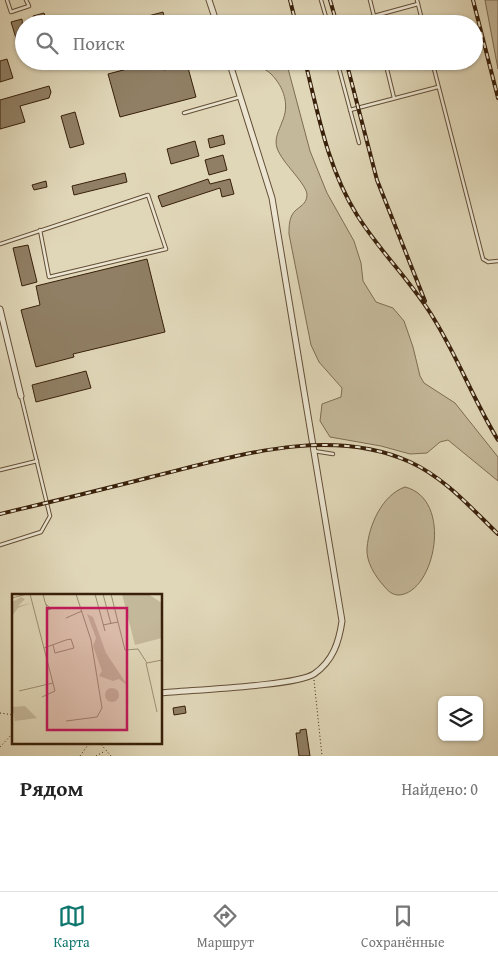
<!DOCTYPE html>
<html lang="ru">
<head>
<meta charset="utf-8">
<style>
	body { margin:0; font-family:"Gentium Book Plus",serif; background:#f6f6f6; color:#222 }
	.controls { position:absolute; right:15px; bottom:15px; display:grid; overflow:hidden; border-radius:8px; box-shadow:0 1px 4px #0004 }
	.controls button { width:45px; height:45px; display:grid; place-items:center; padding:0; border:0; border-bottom:1px solid #e0e0e0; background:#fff; color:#222; font:25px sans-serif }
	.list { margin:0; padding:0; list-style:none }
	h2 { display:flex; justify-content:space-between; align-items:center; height:65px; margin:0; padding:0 20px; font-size:21px }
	h2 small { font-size:16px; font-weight:400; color:#767676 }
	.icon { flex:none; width:28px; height:28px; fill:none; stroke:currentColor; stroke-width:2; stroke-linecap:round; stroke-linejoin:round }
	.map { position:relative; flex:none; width:498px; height:756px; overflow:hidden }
	.search { position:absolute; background:#fff; box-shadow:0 1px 4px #0004; left:15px; right:15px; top:15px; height:55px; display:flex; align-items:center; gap:12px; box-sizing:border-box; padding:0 18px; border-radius:28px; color:#767676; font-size:19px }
	.sheet { height:135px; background:#fff }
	nav { display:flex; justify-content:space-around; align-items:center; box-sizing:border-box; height:70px; border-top:1px solid #e0e0e0; background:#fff; font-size:14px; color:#767676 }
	nav a { display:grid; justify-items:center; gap:2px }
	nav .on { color:#0f766e }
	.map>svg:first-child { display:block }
	.green { fill:#c4b89a; stroke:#7e6c52 }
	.building { fill:#907f64; stroke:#39200a }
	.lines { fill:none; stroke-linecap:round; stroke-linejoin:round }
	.lane-casing { stroke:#634e36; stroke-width:4.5 }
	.street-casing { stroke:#634e36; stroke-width:7 }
	.path { stroke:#39200a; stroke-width:1; stroke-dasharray:1 2.5; stroke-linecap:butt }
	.lane { stroke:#ebe5d1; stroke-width:2.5 }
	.street { stroke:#ebe5d1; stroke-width:5 }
	.rail-casing { stroke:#39200a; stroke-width:4 }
	.rail { stroke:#ebe5d1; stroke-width:2; stroke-dasharray:5.5; stroke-linecap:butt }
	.inset-road { fill:none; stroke:#9d8e72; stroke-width:1 }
	.view { fill:#c2185b; fill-opacity:0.15; stroke:#c2185b; stroke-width:2.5 }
	.inset-edge { fill:none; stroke:#39200a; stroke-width:2.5 }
</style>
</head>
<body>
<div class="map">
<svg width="498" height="756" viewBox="0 0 498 756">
	<rect width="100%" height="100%" fill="#e0d7b8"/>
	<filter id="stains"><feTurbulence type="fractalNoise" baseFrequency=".004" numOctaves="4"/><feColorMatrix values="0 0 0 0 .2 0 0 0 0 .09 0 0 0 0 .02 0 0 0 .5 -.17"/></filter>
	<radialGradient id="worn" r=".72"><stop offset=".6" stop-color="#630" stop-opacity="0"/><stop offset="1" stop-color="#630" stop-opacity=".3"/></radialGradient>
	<g class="green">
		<polygon points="485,0 498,0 498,69"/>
		<path d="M 247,61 L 286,61 L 310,151 L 327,193 L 354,241 L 361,263 L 363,281 L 376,302 L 393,308 L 404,321 L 413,347 L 420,376 L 424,383 L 455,403 L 498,457 L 498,481 L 448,440 L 440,442 L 427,453 L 410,454 L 381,446 L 330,437 L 320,421 L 322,404 L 341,397 L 342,388 L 319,362 L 311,345 L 289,234 C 289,228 289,221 292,215 C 296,207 307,206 307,195 C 307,184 282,163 277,148 C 274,138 279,131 282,122 C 290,105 284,87 271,74 C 265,68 254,65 247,61 Z"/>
		<path d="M 405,487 C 454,499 435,593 399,595 C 392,595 388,591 384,586 C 375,576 366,562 367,548 C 369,525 382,495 405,487 Z"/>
	</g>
	<g class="building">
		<polygon points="163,12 166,24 126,24 126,22"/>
		<polygon points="44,13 48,24 35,24 33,16"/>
		<polygon points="22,19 24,47 19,48 11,22"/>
		<polygon points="7,59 13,78 0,82 0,61"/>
		<polygon points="158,61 162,61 164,70 187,64 196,97 120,117 108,74"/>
		<polygon points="49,86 51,92 49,98 20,106 25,122 0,129 0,100"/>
		<polygon points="75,112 84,144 70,148 61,116"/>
		<polygon points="223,135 225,144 210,148 208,139"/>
		<polygon points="195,141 199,156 171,164 167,149"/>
		<polygon points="223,155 227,170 209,175 205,160"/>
		<polygon points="125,173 127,182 74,195 72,186"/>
		<polygon points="208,179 210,184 230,179 234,194 222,197 220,188 162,207 158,196"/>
		<polygon points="46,181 47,187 34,190 32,185"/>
		<polygon points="28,245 37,282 22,286 13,248"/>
		<polygon points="147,259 165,332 73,354 74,357 36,367 21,310 40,305 36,286"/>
		<polygon points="86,371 91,388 36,402 32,385"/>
		<polygon points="185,706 186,713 174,715 173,708"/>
		<polygon points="306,729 310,756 299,756 296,733 300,733 300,730"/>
	</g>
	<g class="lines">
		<defs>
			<g id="lane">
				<polyline points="7,0 11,12 29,6 26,0"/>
				<polyline points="321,0 328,24"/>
				<polyline points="370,0 376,24"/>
				<polyline points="417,0 423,24"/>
				<polyline points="374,16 418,4"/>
				<polyline points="201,24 214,20"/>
				<polyline points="337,61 359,143"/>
				<polyline points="385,61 394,98"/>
				<polyline points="432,61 483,259 488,262 498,261"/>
				<polyline points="121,63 127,61"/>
				<polyline points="350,110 438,87"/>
				<polyline points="184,113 240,97"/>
				<polyline points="0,244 148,195 166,249 49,277 40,230"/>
				<polyline points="314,451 333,454"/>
				<polyline points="0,470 37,461"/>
				<polyline points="0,545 41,532 50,516 21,396"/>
			</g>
			<g id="street">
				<polyline points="209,0 217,24"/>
				<polyline points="0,309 21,396"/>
				<path d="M 161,693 C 189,690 296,686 314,674 C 333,661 339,642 342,621 L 272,198 L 229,61"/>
			</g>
		</defs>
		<use href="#lane" class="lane-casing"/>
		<use href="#street" class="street-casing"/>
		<g class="path">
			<polyline points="314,680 322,756"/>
			<polyline points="0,713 14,715"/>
			<polyline points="99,742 111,756"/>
			<polyline points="0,747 14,732"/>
			<polyline points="80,756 90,742"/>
			<polyline points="96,756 105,751"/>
		</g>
		<use href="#lane" class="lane"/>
		<use href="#street" class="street"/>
		<defs>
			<g id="rail">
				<polyline points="290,0 296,24"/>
				<polyline points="330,0 337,24"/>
				<polyline points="473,0 498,98"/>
				<path d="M 305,61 C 318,114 328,169 357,215 C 380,252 412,282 434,319 C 458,358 474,401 498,440"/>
				<polyline points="346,61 377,180 425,301"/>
				<path d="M 0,514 C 50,502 101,490 151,477 C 233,457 328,425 410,462 C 445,478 471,508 498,534"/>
			</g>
		</defs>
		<use href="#rail" class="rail-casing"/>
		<use href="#rail" class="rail"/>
	</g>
	<g transform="translate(12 594)">
		<rect width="150" height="150" fill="#e0d7b8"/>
		<path d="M 110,0 L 136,0 L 150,9 L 150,44 L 123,51 ZM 9,3 L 13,5 L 6,12 L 19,9 L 6,14 L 0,22 L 0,8 ZM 75,20 L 81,23 L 94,59 L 116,92 L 107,85 L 101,87 L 87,82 L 90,77 L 81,52 L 84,44 ZM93 101a7 7 0 1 1 14 0a7 7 0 1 1-14 0ZM 13,112 L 25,124 L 3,127 L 0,113 Z" fill="#c4b89a"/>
		<path class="inset-road" d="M 18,0 L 43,97 L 30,103M 31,0 L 33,8 L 36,16 L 39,15 L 34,10M 83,0 L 93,37M 91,0 L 99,30M 99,0 L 113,56 L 126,55 L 135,69 L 150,66M 0,4 L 15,0M 54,24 L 70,17M 91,31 L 106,28M 32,54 L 54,46 L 59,45 L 62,54 L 43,59 L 41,51M 134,69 L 145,118M 7,97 L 41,89M 54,127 L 85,123 L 90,114 L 79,46 L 64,0"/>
		<path class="view" d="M 35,14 L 115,14 L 115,136 L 35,136 Z"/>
		<rect width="150" height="150" class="inset-edge"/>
	</g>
	<rect width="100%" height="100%" filter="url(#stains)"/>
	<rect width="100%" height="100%" fill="url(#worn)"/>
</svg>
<div class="controls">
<button><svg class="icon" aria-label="layers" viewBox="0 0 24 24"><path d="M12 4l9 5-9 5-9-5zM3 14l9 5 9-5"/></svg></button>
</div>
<div class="search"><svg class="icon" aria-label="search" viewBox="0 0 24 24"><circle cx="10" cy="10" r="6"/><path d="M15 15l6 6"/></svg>Поиск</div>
</div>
<section class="sheet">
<h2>Рядом<small>Найдено: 0</small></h2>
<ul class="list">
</ul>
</section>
<nav>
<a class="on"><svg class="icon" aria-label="map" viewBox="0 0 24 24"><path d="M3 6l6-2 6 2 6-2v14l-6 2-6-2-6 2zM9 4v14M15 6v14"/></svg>Карта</a>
<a><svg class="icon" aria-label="directions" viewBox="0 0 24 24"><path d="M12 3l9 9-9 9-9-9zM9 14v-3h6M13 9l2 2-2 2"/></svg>Маршрут</a>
<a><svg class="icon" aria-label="saved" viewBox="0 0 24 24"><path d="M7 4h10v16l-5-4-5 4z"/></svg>Сохранённые</a>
</nav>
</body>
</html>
